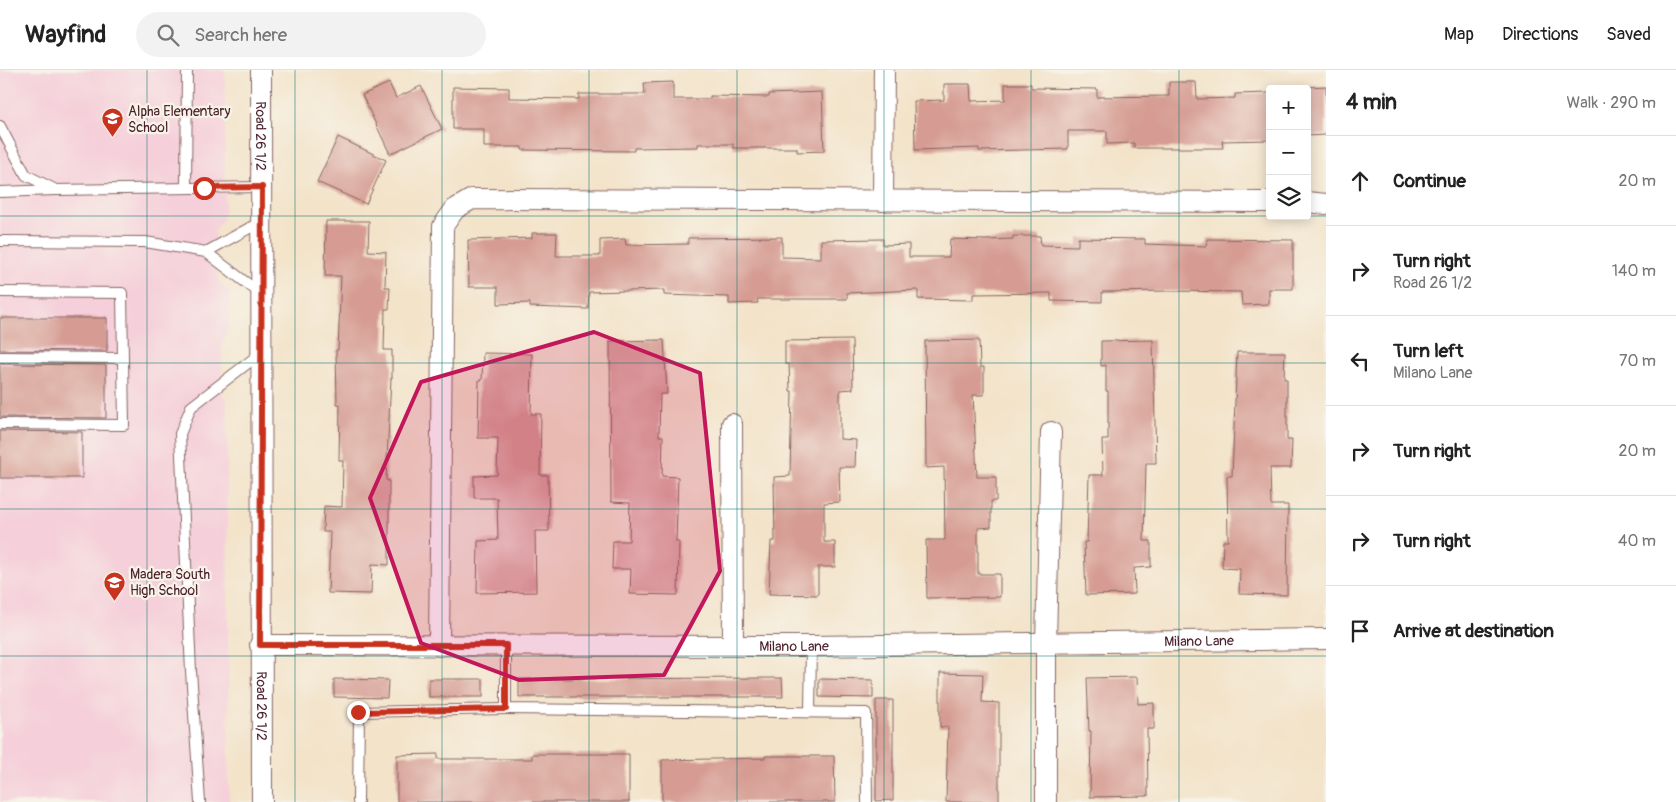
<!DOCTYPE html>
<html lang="en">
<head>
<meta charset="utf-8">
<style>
	body { margin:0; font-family:Pangolin,sans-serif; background:#f2f2f2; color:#222 }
	.controls { position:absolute; right:15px; top:15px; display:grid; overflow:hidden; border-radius:5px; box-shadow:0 2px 12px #0003 }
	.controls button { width:45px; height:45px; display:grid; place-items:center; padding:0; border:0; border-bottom:1px solid #e0e0e0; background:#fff; color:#222; font:25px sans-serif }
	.stop { position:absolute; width:15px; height:15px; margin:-11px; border:4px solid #c8321e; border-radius:50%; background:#fff }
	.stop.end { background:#c8321e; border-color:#fff; box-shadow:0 1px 5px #0008 }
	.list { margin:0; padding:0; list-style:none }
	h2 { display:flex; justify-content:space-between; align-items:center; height:65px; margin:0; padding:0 20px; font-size:21px }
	h2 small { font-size:16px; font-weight:400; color:#767676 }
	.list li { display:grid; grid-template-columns:32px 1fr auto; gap:15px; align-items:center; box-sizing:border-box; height:90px; padding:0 20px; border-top:1px solid #e0e0e0 }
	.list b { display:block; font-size:19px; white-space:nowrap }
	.list p { margin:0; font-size:16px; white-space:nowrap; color:#767676 }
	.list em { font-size:16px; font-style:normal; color:#767676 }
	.icon { flex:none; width:28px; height:28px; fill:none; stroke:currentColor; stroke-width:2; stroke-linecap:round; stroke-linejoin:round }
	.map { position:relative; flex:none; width:1326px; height:732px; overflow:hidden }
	header { display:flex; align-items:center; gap:30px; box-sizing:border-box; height:70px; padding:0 25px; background:#fff; border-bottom:1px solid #e0e0e0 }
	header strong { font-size:24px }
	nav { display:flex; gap:28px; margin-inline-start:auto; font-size:18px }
	.search { width:350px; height:45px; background:#f2f2f2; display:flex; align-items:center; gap:12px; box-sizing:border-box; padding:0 18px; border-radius:28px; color:#767676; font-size:19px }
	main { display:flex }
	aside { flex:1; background:#fff }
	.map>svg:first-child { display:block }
	.built { fill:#f5cfda }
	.building { fill:#d69c93 }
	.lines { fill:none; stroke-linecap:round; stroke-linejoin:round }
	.service-casing { stroke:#856462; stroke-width:12 }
	.minor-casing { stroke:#856462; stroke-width:22 }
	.service { stroke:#fff; stroke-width:10 }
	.minor { stroke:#fff; stroke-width:20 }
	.route { stroke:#c8321e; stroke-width:6 }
	.marked { fill:#c2185b; fill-opacity:0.2; stroke:#c2185b; stroke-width:4; stroke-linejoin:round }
	.grid { fill:none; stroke:#0f766e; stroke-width:1; stroke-opacity:0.55 }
	.labels { text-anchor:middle; stroke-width:4.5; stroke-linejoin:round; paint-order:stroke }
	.poi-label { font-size:14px; fill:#4a1f2b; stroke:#f7f3e8; text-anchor:start }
	.street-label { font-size:14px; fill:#4a1f2b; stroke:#f7f3e8 }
</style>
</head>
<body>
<header>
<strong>Wayfind</strong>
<div class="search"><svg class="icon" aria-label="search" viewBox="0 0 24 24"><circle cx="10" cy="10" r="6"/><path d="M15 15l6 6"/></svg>Search here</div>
<nav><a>Map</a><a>Directions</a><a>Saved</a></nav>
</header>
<main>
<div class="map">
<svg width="1326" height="732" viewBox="0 0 1326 732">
	<rect width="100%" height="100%" fill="#f7f3e8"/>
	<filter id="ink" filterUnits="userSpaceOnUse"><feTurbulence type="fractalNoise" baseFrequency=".02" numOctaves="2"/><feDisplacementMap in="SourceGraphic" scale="10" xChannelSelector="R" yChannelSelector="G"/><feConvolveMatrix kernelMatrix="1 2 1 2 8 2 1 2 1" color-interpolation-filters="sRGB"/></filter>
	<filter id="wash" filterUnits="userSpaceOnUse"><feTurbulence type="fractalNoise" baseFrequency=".0096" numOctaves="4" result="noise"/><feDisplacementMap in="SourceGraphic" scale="20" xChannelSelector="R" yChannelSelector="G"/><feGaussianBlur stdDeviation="1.12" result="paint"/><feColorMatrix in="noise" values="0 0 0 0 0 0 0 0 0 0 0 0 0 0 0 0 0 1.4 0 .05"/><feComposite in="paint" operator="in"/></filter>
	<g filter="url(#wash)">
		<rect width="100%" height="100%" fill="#f3e3c9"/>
		<polygon class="built" points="0,0 225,0 225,138 222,150 215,159 218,211 230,223 229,259 222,275 222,324 227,330 229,732 0,732"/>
		<g id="blocks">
			<g class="building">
				<polygon points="673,12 673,29 710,29 710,26 769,27 769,24 822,22 824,81 797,82 797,78 733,78 733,74 698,74 698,77 634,78 634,81 522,80 522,77 484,77 484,59 453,59 453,17 509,18 509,28 579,29 579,24 645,24 644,13"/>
				<polygon points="1169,12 1196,12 1197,29 1235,28 1235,24 1270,23 1270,70 1222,71 1223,78 1134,78 1134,73 1107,74 1107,61 1068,61 1068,79 979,81 979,78 915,80 914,31 944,30 944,14 970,14 971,31 1005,30 1005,14 1031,14 1031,18 1097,19 1097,27 1169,26"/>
				<polygon points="389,13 396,28 421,16 442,59 390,84 362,25"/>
				<polygon points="1326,16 1326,65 1307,66 1307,17"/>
				<polygon points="338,67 386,90 366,134 317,112"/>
				<polygon points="326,151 369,151 368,181 386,182 385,217 390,217 389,239 385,239 384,280 392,280 392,308 391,308 386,410 389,411 389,495 372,494 371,524 328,523 330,462 323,462 324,436 342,437 343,391 339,390 340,334 337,334 336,280 338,280 341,206 325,206"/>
				<polygon points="532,163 557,163 556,186 600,186 600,170 625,169 626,175 688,174 688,168 782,167 782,187 821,188 821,170 883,169 883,175 909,174 909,187 949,187 950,169 986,170 1013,169 1013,166 1040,166 1041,175 1078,176 1078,168 1145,169 1145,174 1206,176 1207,169 1293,170 1293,219 1269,219 1269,234 1242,235 1241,222 1169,221 1102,222 1102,232 1051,231 1051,223 973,224 973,230 918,229 918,220 847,223 847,229 757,229 758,233 729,234 729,227 664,225 664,220 589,222 588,239 530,237 530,233 498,234 498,217 469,217 468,170 532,168"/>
				<polygon points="0,248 107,248 107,281 0,280"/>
				<polygon points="664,270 667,324 660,324 659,366 663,366 662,406 678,407 676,472 679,472 678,525 630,524 631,499 612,499 613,471 629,471 630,433 611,432 610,271"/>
				<polygon points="852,270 853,319 840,320 840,369 856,370 855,397 839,397 840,432 824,433 824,472 835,472 835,497 818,497 818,525 769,524 771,471 775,471 774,407 790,406 792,321 790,321 789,294 785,294 785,271"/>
				<polygon points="979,270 980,297 984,297 984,325 973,325 977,407 996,407 996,431 991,431 991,457 978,458 978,504 1000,504 1000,527 927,528 926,470 945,470 944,397 926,398 925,271"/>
				<polygon points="1153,270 1156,393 1146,393 1144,471 1151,471 1151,497 1134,498 1135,524 1086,525 1084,472 1087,472 1089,405 1103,405 1102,370 1108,370 1108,321 1106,321 1106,295 1101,296 1101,271"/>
				<polygon points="1237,282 1285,282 1284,309 1287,309 1287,370 1292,370 1291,398 1270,398 1271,435 1288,435 1287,525 1239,524 1240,499 1222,498 1223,471 1228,471 1227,406 1232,406"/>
				<polygon points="483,283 532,284 531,344 541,344 540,405 548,405 549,461 535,461 536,522 477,523 478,471 498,470 497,428 474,428 474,406 497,405 498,368 478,368 479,310 482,310"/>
				<polygon points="0,294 106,295 106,348 0,347"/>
				<polygon points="0,361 82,362 82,408 0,408"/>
				<polygon points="940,603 983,604 982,632 999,633 999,732 946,732 948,657 940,657"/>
				<polygon points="1137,607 1138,634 1154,633 1154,659 1147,659 1148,726 1090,727 1091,661 1089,661 1087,608"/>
				<polygon points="782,608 783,627 519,627 519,609"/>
				<polygon points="334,609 388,610 387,628 334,627"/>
				<rect x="429" y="609" width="54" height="18"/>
				<polygon points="819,609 873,610 873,628 819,627"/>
				<polygon points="876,630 893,630 893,730 876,731"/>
				<polygon points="438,684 438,689 532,689 532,684 629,684 629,732 397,732 397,685"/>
				<polygon points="765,686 834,686 835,732 662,732 662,690 765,688"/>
			</g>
		</g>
	</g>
	<g filter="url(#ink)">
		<use href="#blocks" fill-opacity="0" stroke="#856462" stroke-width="1"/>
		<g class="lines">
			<defs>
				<g id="service">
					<polyline points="0,56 26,105 54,119"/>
					<polyline points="186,118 187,0"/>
					<polyline points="0,122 55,120 262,117"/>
					<polyline points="0,171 145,172 206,182 261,224"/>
					<polyline points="206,182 262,151"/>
					<polyline points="0,222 122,223 124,355 0,354"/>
					<polyline points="0,287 123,288"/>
					<polyline points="506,575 506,639 866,643 867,732"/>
					<polyline points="810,642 811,576"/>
					<polyline points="200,732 191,601 180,364 191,337 261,283"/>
					<polyline points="358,732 359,642 506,639"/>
				</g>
				<g id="minor">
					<path id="s1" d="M 261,0 L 262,732"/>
					<polyline points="883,131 884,0"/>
					<polyline points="1307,132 1326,134"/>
					<polyline points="732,354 733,575"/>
					<path id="s2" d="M 260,575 L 811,576 L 1326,569"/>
					<polyline points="439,576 443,156 455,139 472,129 1270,132"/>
					<polyline points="1046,732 1046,573 1051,362"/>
				</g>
			</defs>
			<use href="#service" class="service-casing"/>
			<use href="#minor" class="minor-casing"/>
			<use href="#service" class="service"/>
			<use href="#minor" class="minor"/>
		</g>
	</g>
	<g class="lines" filter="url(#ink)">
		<polyline class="route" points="204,118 262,117 260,575 506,575 506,639 358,642"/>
	</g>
	<path class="marked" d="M 594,262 L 700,303 L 720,501 L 664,605 L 519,610 L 421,573 L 370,428 L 421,312 Z"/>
	<path class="grid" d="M 147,0 L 147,732M 295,0 L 295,732M 442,0 L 442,732M 589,0 L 589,732M 737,0 L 737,732M 884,0 L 884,732M 1031,0 L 1031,732M 1179,0 L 1179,732M 0,146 L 1326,146M 0,293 L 1326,293M 0,439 L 1326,439M 0,586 L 1326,586"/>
	<defs>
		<symbol id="school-pin" viewBox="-11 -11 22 30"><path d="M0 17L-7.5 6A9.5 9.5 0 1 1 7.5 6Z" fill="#c8321e" stroke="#f7f3e8"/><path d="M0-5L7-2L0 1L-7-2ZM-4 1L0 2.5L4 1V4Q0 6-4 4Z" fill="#fff"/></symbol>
	</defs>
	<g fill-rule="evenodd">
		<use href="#school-pin" x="100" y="36" width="25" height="34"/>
		<use href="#school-pin" x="102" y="500" width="25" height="34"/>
	</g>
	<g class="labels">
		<g class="poi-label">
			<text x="128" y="46">Alpha Elementary<tspan x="128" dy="16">School</tspan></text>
			<text x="130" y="509">Madera South<tspan x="130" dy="16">High School</tspan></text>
		</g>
		<g class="street-label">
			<text dy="5" stroke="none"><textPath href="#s1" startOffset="66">Road 26 1/2</textPath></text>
			<text dy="5" stroke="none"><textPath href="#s2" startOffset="939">Milano Lane</textPath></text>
			<text dy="5" stroke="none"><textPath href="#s2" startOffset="534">Milano Lane</textPath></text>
			<text dy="5" stroke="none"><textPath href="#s1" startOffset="636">Road 26 1/2</textPath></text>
		</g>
	</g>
</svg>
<div class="controls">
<button>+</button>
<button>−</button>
<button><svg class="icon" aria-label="layers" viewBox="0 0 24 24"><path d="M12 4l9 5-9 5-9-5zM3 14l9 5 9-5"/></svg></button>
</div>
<div class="stop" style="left:204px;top:118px"></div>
<div class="stop end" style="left:358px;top:642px"></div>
</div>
<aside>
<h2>4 min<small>Walk · 290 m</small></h2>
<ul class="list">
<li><svg class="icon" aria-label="ahead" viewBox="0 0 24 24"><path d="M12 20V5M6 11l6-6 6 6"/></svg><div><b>Continue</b></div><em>20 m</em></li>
<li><svg class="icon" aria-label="right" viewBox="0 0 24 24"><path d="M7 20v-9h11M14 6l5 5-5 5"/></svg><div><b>Turn right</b><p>Road 26 1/2</p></div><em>140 m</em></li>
<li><svg class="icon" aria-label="left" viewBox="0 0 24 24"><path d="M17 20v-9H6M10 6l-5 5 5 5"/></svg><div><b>Turn left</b><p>Milano Lane</p></div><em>70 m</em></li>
<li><svg class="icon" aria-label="right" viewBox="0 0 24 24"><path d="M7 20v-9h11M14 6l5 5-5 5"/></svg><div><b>Turn right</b></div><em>20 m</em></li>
<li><svg class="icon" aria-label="right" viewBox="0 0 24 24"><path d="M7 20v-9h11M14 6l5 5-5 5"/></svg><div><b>Turn right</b></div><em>40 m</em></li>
<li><svg class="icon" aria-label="arrive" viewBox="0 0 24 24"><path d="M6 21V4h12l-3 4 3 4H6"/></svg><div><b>Arrive at destination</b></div></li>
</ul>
</aside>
</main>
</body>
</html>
